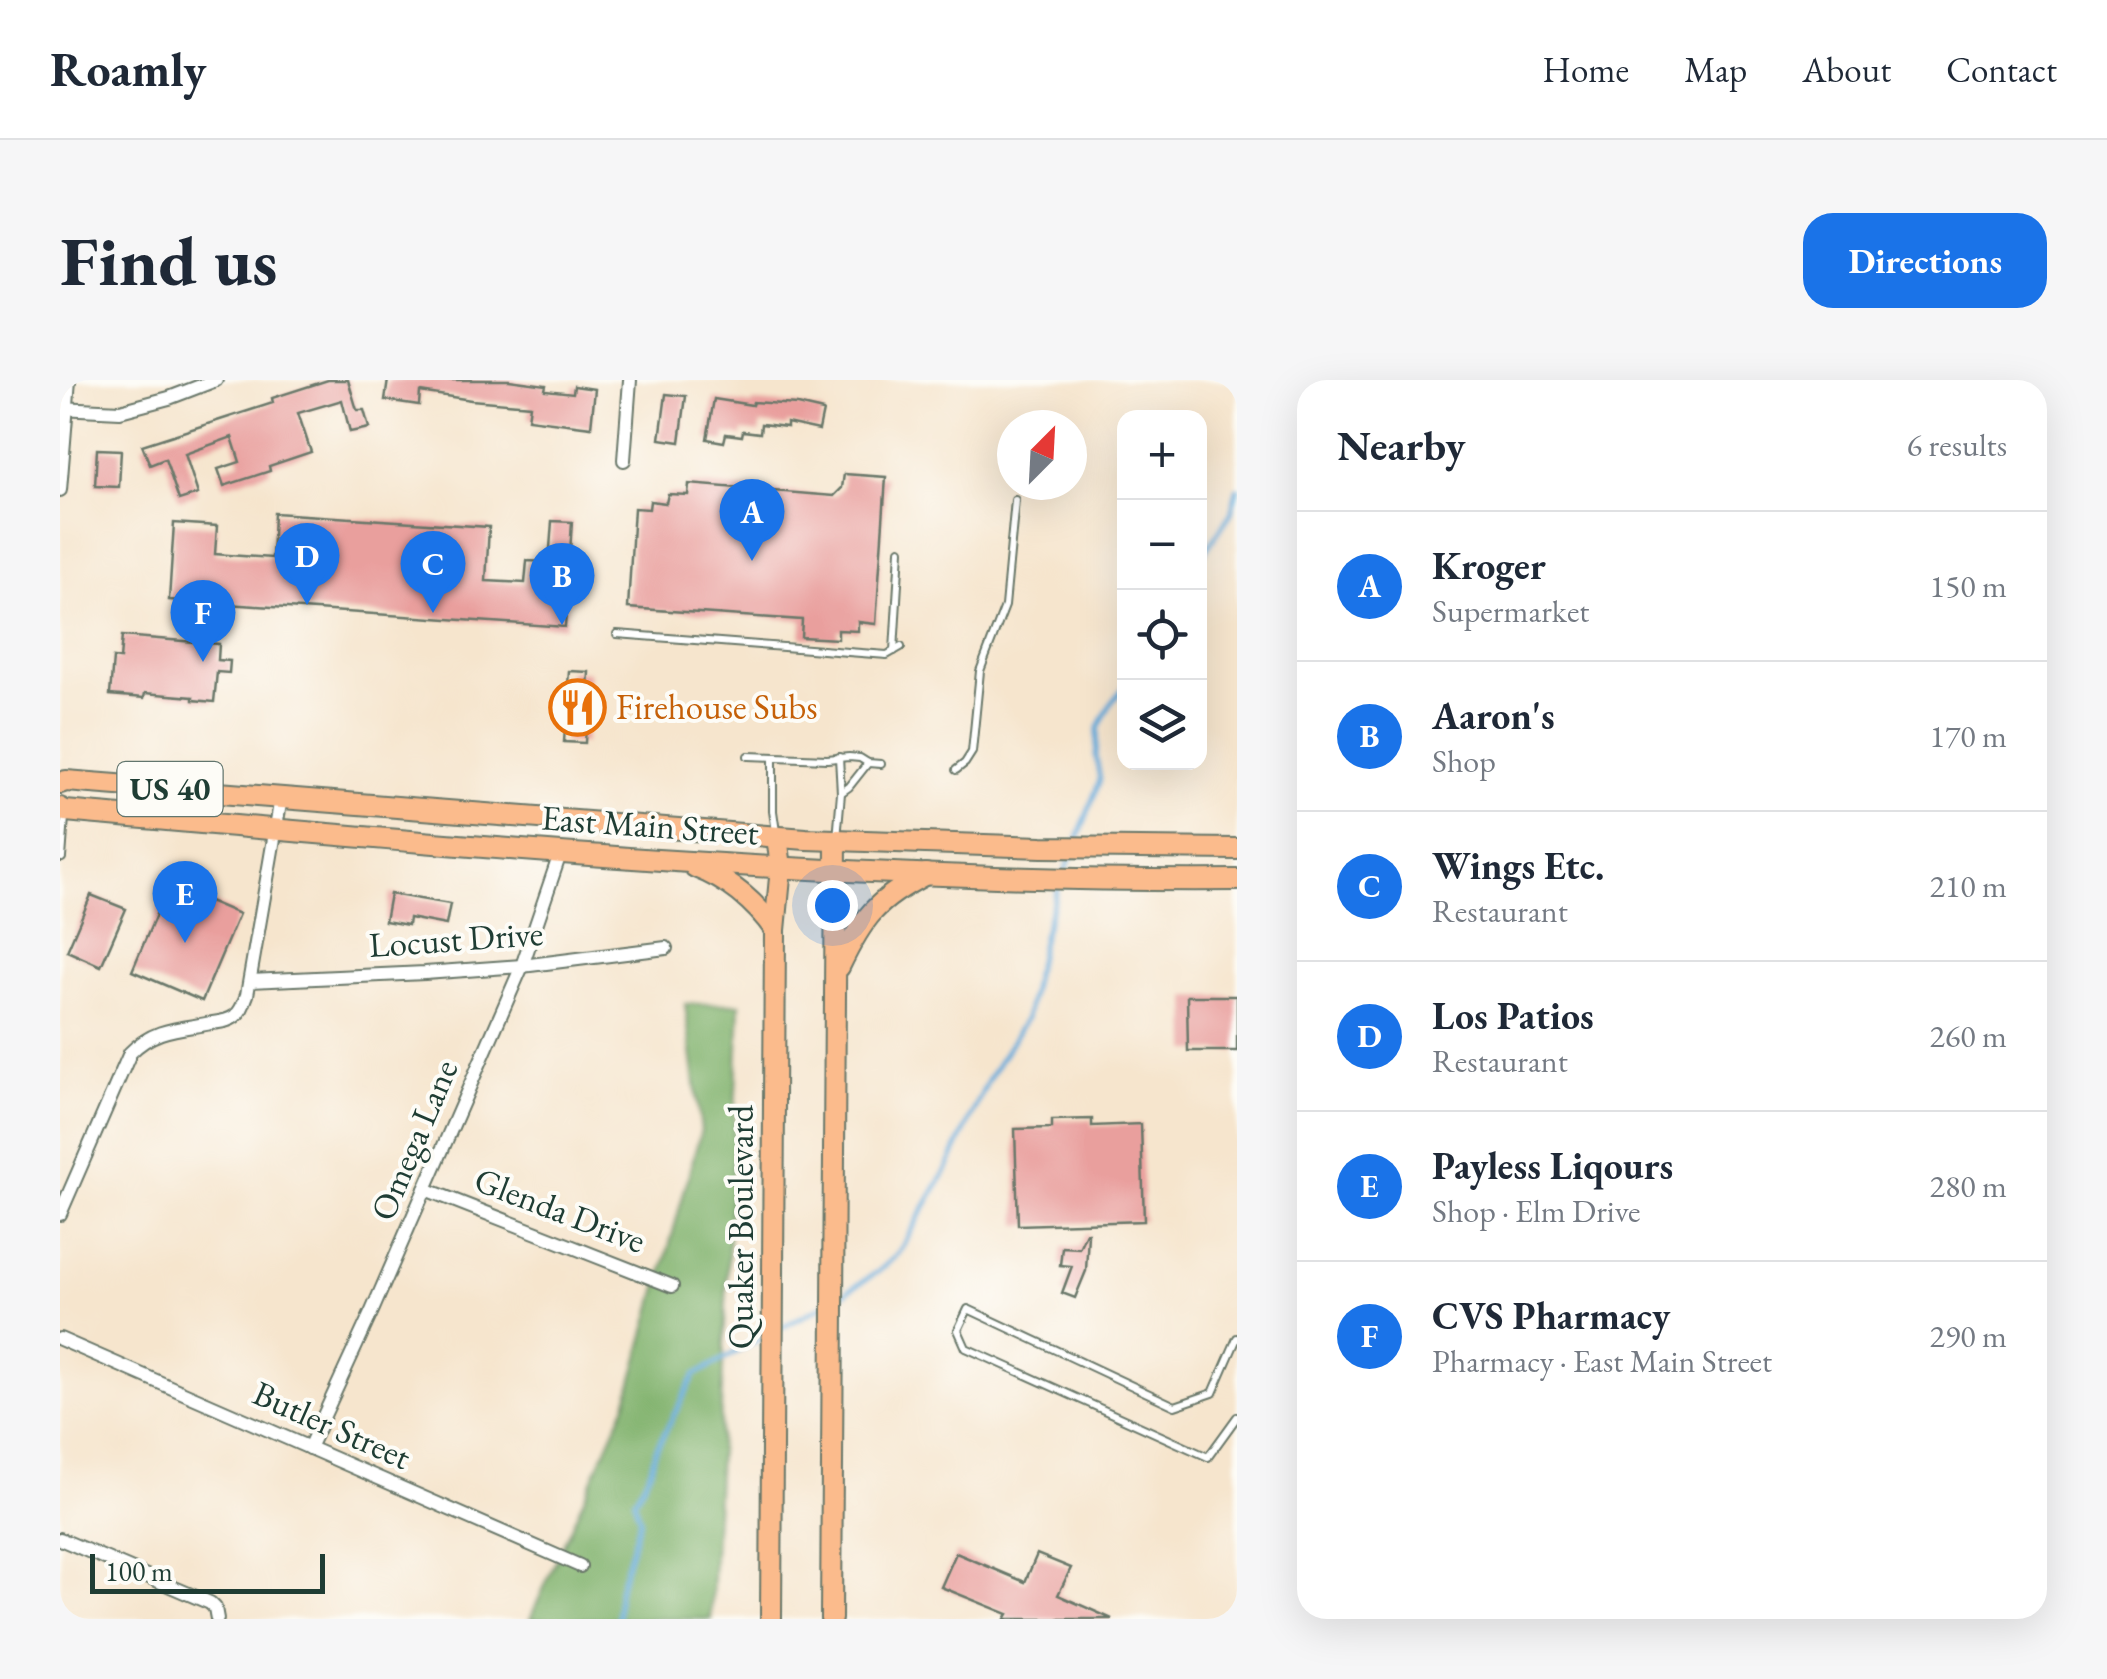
<!DOCTYPE html>
<html lang="en">
<head>
<meta charset="utf-8">
<style>
	body { margin:0; font-family:"EB Garamond",serif; background:#f6f6f7; color:#1f2937 }
	.controls { position:absolute; right:30px; top:30px; display:grid; overflow:hidden; border-radius:20px; box-shadow:0 10px 40px #0002 }
	.controls button { width:90px; height:90px; display:grid; place-items:center; padding:0; border:0; border-bottom:2px solid #e0e1e3; background:#fff; color:#1f2937; font:50px sans-serif }
	.compass { position:absolute; left:937px; top:30px; width:90px; height:90px; border-radius:50%; background:#fff; box-shadow:0 10px 40px #0002; rotate:24deg }
	.scale { position:absolute; left:30px; bottom:25px; width:235px; box-sizing:border-box; padding-left:10px; border:5px solid #1f3d34; border-top:0; font-size:28px; line-height:35px; white-space:nowrap; color:#1f3d34; -webkit-text-stroke:8px #fdfcf7; paint-order:stroke }
	.you { position:absolute; left:772px; top:525px; width:35px; height:35px; margin:-25px; border:8px solid #fff; border-radius:50%; background:#1a73e8; box-shadow:0 0 0 15px #1a73e833 }
	.badge { display:grid; place-items:center; width:65px; height:65px; border-radius:50%; background:#1a73e8; color:#fff; font-size:32px; font-weight:700 }
	.pin { position:absolute; translate:-50% -82px; filter:drop-shadow(0 2px 5px #0008) }
	.pin::after { content:''; position:absolute; top:52px; width:35px; height:30px; background:inherit; clip-path:polygon(0 0,100% 0,50% 100%) }
	.list { margin:0; padding:0; list-style:none }
	h2 { display:flex; justify-content:space-between; align-items:center; height:130px; margin:0; padding:0 40px; font-size:42px }
	h2 small { font-size:32px; font-weight:400; color:#747a83 }
	.list li { display:grid; grid-template-columns:65px 1fr auto; gap:30px; align-items:center; box-sizing:border-box; height:150px; padding:0 40px; border-top:2px solid #e0e1e3 }
	.list b { display:block; font-size:38px; white-space:nowrap }
	.list p { margin:0; font-size:32px; white-space:nowrap; color:#747a83 }
	.list em { font-size:32px; font-style:normal; color:#747a83 }
	.icon { flex:none; width:55px; height:55px; fill:none; stroke:currentColor; stroke-width:2; stroke-linecap:round; stroke-linejoin:round }
	.map { position:relative; flex:none; width:1177px; height:1239px; overflow:hidden; border-radius:30px }
	header { display:flex; align-items:center; gap:60px; box-sizing:border-box; height:140px; padding:0 50px; background:#fff; border-bottom:2px solid #e0e1e3 }
	header strong { font-size:48px }
	nav { display:flex; gap:55px; margin-inline-start:auto; font-size:35px }
	.intro { display:flex; align-items:center; justify-content:space-between; box-sizing:border-box; height:240px; padding:0 60px }
	h1 { margin:0; font-size:70px }
	.button { padding:25px 45px; border-radius:30px; background:#1a73e8; color:#fff; font-size:35px; font-weight:700 }
	main { display:flex; gap:60px; padding:0 60px }
	aside { flex:1; background:#fff; border-radius:30px; box-shadow:0 10px 40px #0002 }
	.map>svg:first-child { display:block }
	.forest { fill:#82b36e; stroke:#507851; stroke-width:2.5 }
	.lines { fill:none; stroke-linecap:round; stroke-linejoin:round }
	.stream { stroke:#64abdb; stroke-width:5 }
	.building { fill:#e99f9d }
	.lane-casing { stroke:#6a786a; stroke-width:10 }
	.street-casing { stroke:#6a786a; stroke-width:16 }
	.primary-casing { stroke:#6a786a; stroke-width:24 }
	.lane { stroke:#fff; stroke-width:6 }
	.street { stroke:#fff; stroke-width:12 }
	.primary { stroke:#fbbb8c; stroke-width:20 }
	.labels { text-anchor:middle; stroke-width:8; stroke-linejoin:round; paint-order:stroke }
	.shield { fill:#fdfcf7; stroke:#62766e; stroke-width:2.5 }
	.shield-label { font-size:32px; font-weight:bold; fill:#1f3d34 }
	.food-label { font-size:35px; fill:#c56008; stroke:#fdfcf7; text-anchor:start }
	.street-label { font-size:35px; fill:#1f3d34; stroke:#fdfcf7 }
</style>
</head>
<body>
<header>
<strong>Roamly</strong>
<nav><a>Home</a><a>Map</a><a>About</a><a>Contact</a></nav>
</header>
<div class="intro"><h1>Find us</h1><a class="button">Directions</a></div>
<main>
<div class="map">
<svg width="1177" height="1239" viewBox="0 0 1177 1239">
	<rect width="100%" height="100%" fill="#fdfcf7"/>
	<filter id="ink" filterUnits="userSpaceOnUse"><feTurbulence type="fractalNoise" baseFrequency=".01" numOctaves="2"/><feDisplacementMap in="SourceGraphic" scale="20" xChannelSelector="R" yChannelSelector="G"/><feConvolveMatrix kernelMatrix="1 2 1 2 8 2 1 2 1" color-interpolation-filters="sRGB"/></filter>
	<filter id="wash" filterUnits="userSpaceOnUse"><feTurbulence type="fractalNoise" baseFrequency=".0048" numOctaves="4" result="noise"/><feDisplacementMap in="SourceGraphic" scale="40" xChannelSelector="R" yChannelSelector="G"/><feGaussianBlur stdDeviation="2.25" result="paint"/><feColorMatrix in="noise" values="0 0 0 0 0 0 0 0 0 0 0 0 0 0 0 0 0 1.4 0 .05"/><feComposite in="paint" operator="in"/></filter>
	<g filter="url(#wash)">
		<rect width="100%" height="100%" fill="#f6e5cd"/>
		<polygon class="forest" points="625,624 680,624 651,1239 470,1239 566,1024 641,750"/>
		<g class="lines">
			<g class="stream">
				<polyline points="1140,179 1171,133 1177,109"/>
				<polyline points="1017,461 1040,400 1036,376 1038,349 1051,323 1064,307"/>
				<polyline points="1004,494 1013,472"/>
				<polyline points="780,916 819,891 838,874 887,789 928,700 966,638 983,556 999,504"/>
				<polyline points="719,949 766,924"/>
				<polyline points="558,1239 558,1213 580,1139 574,1121 591,1089 595,1071 635,995 705,956"/>
			</g>
		</g>
		<g id="blocks">
			<g class="building">
				<polygon points="268,0 288,0 297,30 304,30 309,48 290,52 282,20 238,33 251,72 209,86 210,91 164,106 158,89 180,82 172,57 125,74 138,114 119,120 105,79 90,85 82,65 213,23 212,18"/>
				<polygon points="328,0 449,0 486,5 485,10 513,13 514,6 535,9 531,47 468,39 470,25 411,20 360,12 359,25 325,20"/>
				<polygon points="606,14 626,16 620,62 600,59"/>
				<polygon points="654,19 692,25 693,22 737,25 763,31 759,50 727,43 727,47 701,44 700,53 683,51 682,56 666,54 664,62 647,59"/>
				<polygon points="37,69 61,70 59,107 35,106"/>
				<polygon points="784,94 826,97 816,244 798,242 798,251 778,250 778,259 741,257 742,240 568,228 574,128 589,129 590,121 606,123 608,114 628,115 629,104 774,116 782,108"/>
				<polygon points="214,133 429,147 426,201 465,203 467,181 489,182 492,141 512,142 505,247 109,220 114,143 157,146 155,174 212,178"/>
				<polygon points="62,256 159,264 158,280 170,281 169,293 157,292 154,322 133,320 133,317 85,313 84,318 50,315 53,278 60,279"/>
				<polygon points="509,291 529,292 525,363 504,362"/>
				<polygon points="109,504 179,534 142,621 72,591"/>
				<polygon points="330,514 390,524 386,545 349,538 348,545 325,541"/>
				<polygon points="31,515 66,529 41,586 7,571"/>
				<polygon points="1127,616 1177,616 1177,671 1128,671"/>
				<polygon points="1032,739 1032,746 1081,744 1084,841 958,845 955,749 992,748 992,740"/>
				<polygon points="1026,853 1028,853 1026,891 1015,918 1002,913 1012,886 1000,885 1002,867 1019,868"/>
				<polygon points="896,1173 965,1202 977,1174 1011,1188 998,1215 1052,1239 945,1239 948,1234 881,1207"/>
			</g>
		</g>
	</g>
	<g filter="url(#ink)">
		<use href="#blocks" fill-opacity="0" stroke="#6a786a" stroke-width="2.5"/>
		<g class="lines">
			<defs>
				<g id="lane">
					<polyline points="557,254 827,275 841,267"/>
					<polyline points="834,271 840,170"/>
					<polyline points="688,376 767,379 789,377 800,378 808,383 821,384"/>
					<polyline points="713,378 713,431 716,452"/>
					<polyline points="896,390 905,383 912,372 920,291 945,226 955,120"/>
					<polyline points="782,412 789,407 808,383"/>
					<polyline points="777,459 781,413 779,377"/>
					<polyline points="0,477 2,478 5,437"/>
					<polyline points="1177,958 1153,1013 1115,1026 908,929 898,950 906,968 1148,1077 1177,1037"/>
				</g>
				<g id="street">
					<polyline points="0,28 60,31 109,18 156,0"/>
					<polyline points="564,80 570,0"/>
					<polyline points="0,110 9,0"/>
					<polyline points="190,601 365,593 462,586 606,568"/>
					<polyline points="365,809 612,906"/>
					<path d="M 0,834 L 70,673 C 94,648 120,649 152,643 C 160,642 169,641 175,636 C 182,631 184,622 187,615 L 221,418"/>
					<polyline points="0,959 520,1186"/>
					<polyline points="249,1068 312,931 462,586 501,471"/>
					<polyline points="0,1159 150,1223 155,1228 157,1239"/>
				</g>
				<g id="primary">
					<polyline points="0,403 6,401 746,459 982,467 1177,469"/>
					<path d="M 0,428 L 5,431 C 395,465 786,503 1177,500"/>
					<path d="M 635,487 C 669,500 694,520 715,550"/>
					<path d="M 779,587 C 803,537 816,520 866,494"/>
					<polyline points="711,1239 715,550 721,487 717,457"/>
					<polyline points="771,1239 776,460"/>
				</g>
			</defs>
			<use href="#lane" class="lane-casing"/>
			<use href="#street" class="street-casing"/>
			<use href="#primary" class="primary-casing"/>
			<use href="#lane" class="lane"/>
			<use href="#street" class="street"/>
			<use href="#primary" class="primary"/>
		</g>
	</g>
	<defs>
		<symbol id="restaurant-ring" viewBox="-11 -11 22 22"><circle r="9.5" fill="#fdfcf7" stroke="#e8710a" stroke-width="1.5"/><path d="M-5-6h1v4h1v-4h1v4h1v-4h1v5L-1.5 .5V6h-2V.5L-5-1ZM5-6V6H3V1.5H1.5Q1.5-4 5-6Z" fill="#e8710a"/></symbol>
	</defs>
	<g fill-rule="evenodd">
		<use href="#restaurant-ring" x="486" y="296" width="63" height="63"/>
	</g>
	<g class="labels">
		<rect class="shield" x="57.5" y="382" width="105" height="54" rx="8"/>
		<g class="shield-label">
			<text x="110" y="420">US 40</text>
		</g>
		<g class="food-label">
			<text x="556" y="339">Firehouse Subs</text>
		</g>
		<g class="street-label">
			<text transform="translate(590 445) rotate(4)" y="12">East Main Street</text>
			<text transform="translate(396 559) rotate(-4)" y="12">Locust Drive</text>
			<text transform="translate(354 760) rotate(-67)" y="12">Omega Lane</text>
			<text transform="translate(500 830) rotate(21)" y="12">Glenda Drive</text>
			<text transform="translate(681 847) rotate(-90)" y="12">Quaker Boulevard</text>
			<text transform="translate(272 1045) rotate(24)" y="12">Butler Street</text>
		</g>
	</g>
</svg>
<div class="controls">
<button>+</button>
<button>−</button>
<button><svg class="icon" aria-label="locate" viewBox="0 0 24 24"><circle cx="12" cy="12" r="6"/><path d="M12 2v4M12 18v4M2 12h4M18 12h4"/></svg></button>
<button><svg class="icon" aria-label="layers" viewBox="0 0 24 24"><path d="M12 4l9 5-9 5-9-5zM3 14l9 5 9-5"/></svg></button>
</div>
<svg class="compass" viewBox="-18 -18 36 36"><path d="M0-13l5 13h-10z" fill="#e53935"/><path d="M0 13l5-13h-10z" fill="#747a83"/></svg>
<div class="scale">100 m</div>
<div class="you"></div>
<div class="pin badge" style="left:692px;top:181px">A</div>
<div class="pin badge" style="left:502px;top:245px">B</div>
<div class="pin badge" style="left:373px;top:233px">C</div>
<div class="pin badge" style="left:247px;top:225px">D</div>
<div class="pin badge" style="left:125px;top:563px">E</div>
<div class="pin badge" style="left:143px;top:282px">F</div>
</div>
<aside>
<h2>Nearby<small>6 results</small></h2>
<ul class="list">
<li><span class="badge">A</span><div><b>Kroger</b><p>Supermarket</p></div><em>150 m</em></li>
<li><span class="badge">B</span><div><b>Aaron's</b><p>Shop</p></div><em>170 m</em></li>
<li><span class="badge">C</span><div><b>Wings Etc.</b><p>Restaurant</p></div><em>210 m</em></li>
<li><span class="badge">D</span><div><b>Los Patios</b><p>Restaurant</p></div><em>260 m</em></li>
<li><span class="badge">E</span><div><b>Payless Liqours</b><p>Shop · Elm Drive</p></div><em>280 m</em></li>
<li><span class="badge">F</span><div><b>CVS Pharmacy</b><p>Pharmacy · East Main Street</p></div><em>290 m</em></li>
</ul>
</aside>
</main>
</body>
</html>
